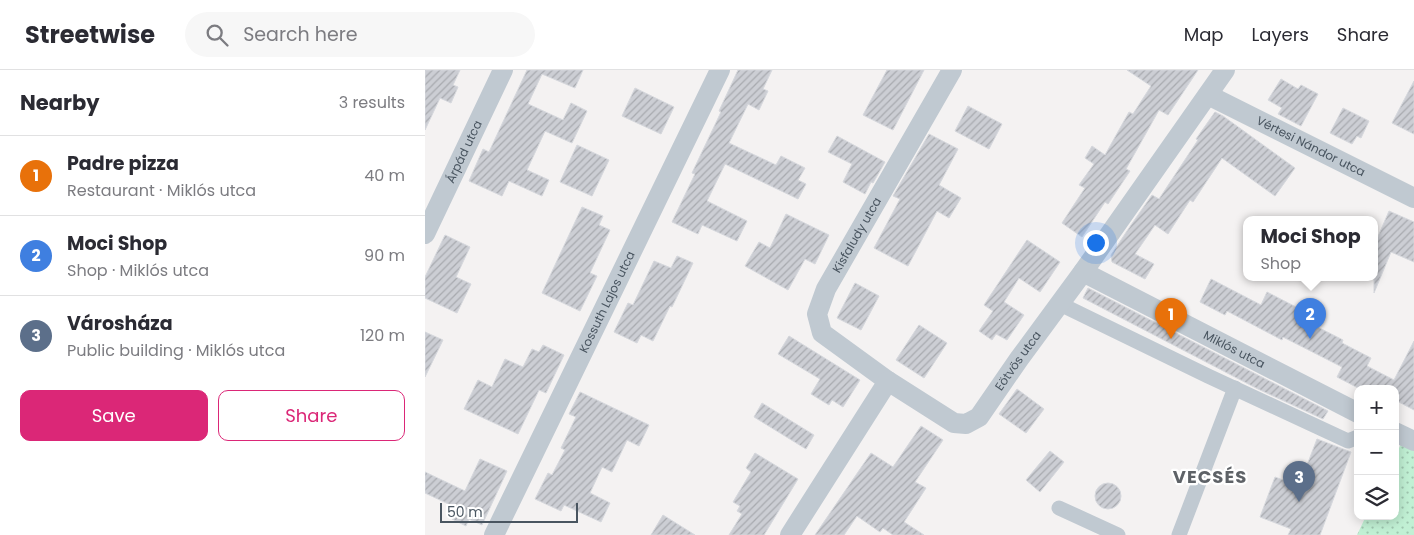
<!DOCTYPE html>
<html lang="en">
<head>
<meta charset="utf-8">
<style>
	body { margin:0; font-family:Poppins,sans-serif; background:#f7f7f7; color:#2b2b33 }
	.controls { position:absolute; right:15px; bottom:15px; display:grid; overflow:hidden; border-radius:10px; box-shadow:0 2px 12px #0003 }
	.controls button { width:45px; height:45px; display:grid; place-items:center; padding:0; border:0; border-bottom:1px solid #e1e1e2; background:#fff; color:#2b2b33; font:25px sans-serif }
	.scale { position:absolute; left:15px; bottom:12px; width:138px; box-sizing:border-box; padding-left:5px; border:2px solid #495560; border-top:0; font-size:14px; line-height:18px; white-space:nowrap; color:#495560; -webkit-text-stroke:4px #fff; paint-order:stroke }
	.you { position:absolute; left:670px; top:172px; width:18px; height:18px; margin:-12px; border:4px solid #fff; border-radius:50%; background:#1a73e8; box-shadow:0 0 0 8px #1a73e833 }
	.badge { display:grid; place-items:center; width:32px; height:32px; border-radius:50%; background:#db2777; color:#fff; font-size:16px; font-weight:700 }
	.pin { position:absolute; translate:-50% -41px; filter:drop-shadow(0 1px 2px #0008) }
	.pin::after { content:''; position:absolute; top:26px; width:18px; height:15px; background:inherit; clip-path:polygon(0 0,100% 0,50% 100%) }
	.popup { position:absolute; left:818px; top:146px; width:135px; height:65px; box-sizing:border-box; display:grid; place-content:center; border-radius:10px; background:#fff; filter:drop-shadow(0 1px 4px #0005); font-size:16px; white-space:nowrap; color:#7c7c81 }
	.popup b { font-size:19px; color:#2b2b33 }
	.popup::after { content:''; position:absolute; left:50%; top:100%; margin-left:-10px; border:10px solid transparent; border-top-color:#fff }
	.list { margin:0; padding:0; list-style:none }
	h2 { display:flex; justify-content:space-between; align-items:center; height:65px; margin:0; padding:0 20px; font-size:21px }
	h2 small { font-size:16px; font-weight:400; color:#7c7c81 }
	.list li { display:grid; grid-template-columns:32px 1fr auto; gap:15px; align-items:center; box-sizing:border-box; height:80px; padding:0 20px; border-top:1px solid #e1e1e2 }
	.list b { display:block; font-size:19px; white-space:nowrap }
	.list p { margin:0; font-size:16px; white-space:nowrap; color:#7c7c81 }
	.list em { font-size:16px; font-style:normal; color:#7c7c81 }
	.actions { display:flex; gap:10px; padding:15px 20px }
	.actions a { flex:1; padding:11px 0; border:1px solid #db2777; border-radius:10px; text-align:center; font-size:18px; color:#db2777 }
	.actions .main { background:#db2777; color:#fff }
	.icon { flex:none; width:28px; height:28px; fill:none; stroke:currentColor; stroke-width:2; stroke-linecap:round; stroke-linejoin:round }
	.map { position:relative; flex:none; width:989px; height:465px; overflow:hidden }
	header { display:flex; align-items:center; gap:30px; box-sizing:border-box; height:70px; padding:0 25px; background:#fff; border-bottom:1px solid #e1e1e2 }
	header strong { font-size:24px }
	nav { display:flex; gap:28px; margin-inline-start:auto; font-size:18px }
	.search { width:350px; height:45px; background:#f7f7f7; display:flex; align-items:center; gap:12px; box-sizing:border-box; padding:0 18px; border-radius:28px; color:#7c7c81; font-size:19px }
	main { display:flex }
	aside { flex:1; background:#fff }
	.map>svg:first-child { display:block }
	.park { fill:url(#park-dots) }
	.building { fill:url(#building-hatch); stroke:#d6d8dd }
	.lines { fill:none; stroke-linecap:round; stroke-linejoin:round }
	.pedestrian { stroke:#c0c9d1; stroke-width:15 }
	.minor { stroke:#c0c9d1; stroke-width:20 }
	.labels { text-anchor:middle; stroke-width:4.5; stroke-linejoin:round; paint-order:stroke }
	.street-label { font-size:12px; fill:#495560; stroke:#fff }
	.district-label { font-size:18px; font-weight:bold; letter-spacing:1px; fill:#5e6267; stroke:#fff }
</style>
</head>
<body>
<header>
<strong>Streetwise</strong>
<div class="search"><svg class="icon" aria-label="search" viewBox="0 0 24 24"><circle cx="10" cy="10" r="6"/><path d="M15 15l6 6"/></svg>Search here</div>
<nav><a>Map</a><a>Layers</a><a>Share</a></nav>
</header>
<main>
<aside>
<h2>Nearby<small>3 results</small></h2>
<ul class="list">
<li><span class="badge" style="background:#e8710a">1</span><div><b>Padre pizza</b><p>Restaurant · Miklós utca</p></div><em>40 m</em></li>
<li><span class="badge" style="background:#3f7fe0">2</span><div><b>Moci Shop</b><p>Shop · Miklós utca</p></div><em>90 m</em></li>
<li><span class="badge" style="background:#5c6f8a">3</span><div><b>Városháza</b><p>Public building · Miklós utca</p></div><em>120 m</em></li>
</ul>
<div class="actions"><a class="main">Save</a><a>Share</a></div>
</aside>
<div class="map">
<svg width="989" height="465" viewBox="0 0 989 465">
	<defs>
		<pattern id="park-dots" width="8" height="8" patternUnits="userSpaceOnUse" patternTransform="scale(1.25)"><rect width="8" height="8" fill="#c1f0d4"/><path d="M2 2h.1M6 6h.1" fill="none" stroke="#9fc5af" stroke-width="1.8" stroke-linecap="round"/></pattern>
		<pattern id="building-hatch" width="6" height="6" patternUnits="userSpaceOnUse" patternTransform="scale(1.25)"><rect width="6" height="6" fill="#ccced4"/><path d="M-1 1l2-2M0 6l6-6M5 7l2-2" fill="none" stroke="#a8aaaf"/></pattern>
	</defs>
	<rect width="100%" height="100%" fill="#f4f2f2"/>
	<polygon class="park" points="976,374 989,381 989,465 932,465 941,446 970,446 970,386"/>
	<g class="building">
		<polygon points="0,0 35,0 28,15 33,17 26,33 15,28 0,60"/>
		<polygon points="102,0 158,0 150,18 117,4 103,34 138,50 146,33 162,41 147,73 120,61 102,100 124,110 117,126 84,111 77,126 44,111 58,79 64,82"/>
		<polygon points="313,0 347,0 338,19 343,21 334,40 323,34 304,73 351,95 356,86 380,98 373,110 381,114 373,129 300,94 282,131 322,151 312,171 277,155 273,164 247,152 270,104 267,103 296,42 294,41"/>
		<polygon points="462,0 499,0 468,60 438,45"/>
		<polygon points="702,0 773,0 743,45 734,40 701,99 705,101 683,134 680,132 657,167 637,153 660,118 654,115 669,94 660,88 667,76 680,85 704,42 708,44 726,16"/>
		<polygon points="856,9 873,19 876,15 893,24 876,56 853,44 857,38 843,30"/>
		<polygon points="989,11 989,64 967,53"/>
		<polygon points="210,18 249,37 236,64 197,46"/>
		<polygon points="543,36 577,54 564,79 530,61"/>
		<polygon points="918,38 944,51 936,68 932,66 927,74 905,63"/>
		<polygon points="790,42 798,46 870,98 850,126 797,88 768,132 765,130 743,164 730,155 710,184 729,194 720,209 687,192 686,185 706,155 727,125 734,129 773,70 771,69"/>
		<polygon points="504,64 533,79 514,115 536,128 524,148 512,141 483,196 449,178 475,129 468,126"/>
		<polygon points="412,66 460,92 448,113 446,112 440,124 418,112 427,94 403,82"/>
		<polygon points="152,75 184,90 167,126 135,112"/>
		<polygon points="157,137 178,146 174,155 185,160 165,203 172,206 155,241 117,223"/>
		<polygon points="964,141 989,152 989,192 966,182 949,223 949,176"/>
		<polygon points="361,144 404,165 390,194 380,189 363,220 320,196 334,172 345,178"/>
		<polygon points="20,165 45,177 31,207 46,214 32,243 0,228 0,207"/>
		<polygon points="602,170 635,192 615,222 594,208 579,232 599,245 582,270 571,264 567,270 554,261 568,241 559,235"/>
		<polygon points="252,186 268,193 247,237 245,236 228,271 216,265 212,273 189,262 203,233 208,235 229,191 246,198"/>
		<polygon points="786,209 836,235 842,222 873,238 869,245 918,270 917,273 946,288 942,296 969,310 989,271 989,340 970,330 970,319 935,319 912,307 917,297 858,267 857,270 802,241 800,245 775,232"/>
		<polygon points="430,213 454,226 436,260 412,248"/>
		<polygon points="663,218 903,341 898,349 833,319 658,228"/>
		<polygon points="494,255 522,273 499,308 471,290"/>
		<polygon points="0,262 18,270 0,307"/>
		<polygon points="364,266 435,310 418,337 407,330 404,335 386,324 395,309 353,284"/>
		<polygon points="118,275 139,285 121,323 114,320 93,364 39,339 53,310 67,317 80,289 98,297 107,279 114,282"/>
		<polygon points="592,319 619,339 601,363 574,344"/>
		<polygon points="155,322 224,355 214,376 202,370 187,402 177,397 165,423 185,433 176,452 139,435 136,441 110,429 123,403 127,405 140,380 136,378 151,347 144,344"/>
		<polygon points="337,333 389,365 381,379 329,347"/>
		<polygon points="496,356 518,370 490,412 501,418 479,452 499,465 468,465 458,458 455,462 432,446 419,465 390,465 446,383 468,397"/>
		<polygon points="892,369 926,382 895,465 863,465 866,459 835,447 850,407 874,416"/>
		<polygon points="625,381 639,392 615,422 601,410"/>
		<polygon points="330,383 373,409 339,465 304,465 317,444 312,441 315,436 308,432 326,402 321,398"/>
		<polygon points="55,389 82,401 57,455 44,449 41,456 27,449 32,438 0,423 0,402 40,421"/>
		<circle cx="683" cy="426" r="13"/>
		<polygon points="238,445 270,465 226,465"/>
	</g>
	<g class="lines">
		<g class="pedestrian">
			<polyline points="635,234 783,306 923,371 933,367"/>
			<polyline points="634,438 693,465"/>
			<polyline points="754,465 810,318"/>
		</g>
		<g class="minor">
			<path id="s1" d="M 783,25 L 989,128"/>
			<path id="s2" d="M 0,164 L 78,0"/>
			<path id="s3" d="M 658,202 L 933,343"/>
			<path id="s4" d="M 463,311 L 397,263 L 392,244 L 401,219 L 527,0"/>
			<polyline points="970,362 989,371"/>
			<path id="s5" d="M 69,465 L 295,0"/>
			<path id="s6" d="M 365,465 L 463,311 L 529,353 L 541,354 L 554,347 L 594,289 L 658,202 L 800,0"/>
		</g>
	</g>
	<g class="labels">
		<g class="street-label">
			<text dy="4" stroke="none"><textPath href="#s1" startOffset="115">Vértesi Nándor utca</textPath></text>
			<text dy="4" stroke="none"><textPath href="#s2" startOffset="91">Árpád utca</textPath></text>
			<text dy="4" stroke="none"><textPath href="#s4" startOffset="190">Kisfaludy utca</textPath></text>
			<text dy="4" stroke="none"><textPath href="#s5" startOffset="259">Kossuth Lajos utca</textPath></text>
			<text dy="4" stroke="none"><textPath href="#s3" startOffset="170">Miklós utca</textPath></text>
			<text dy="4" stroke="none"><textPath href="#s6" startOffset="356">Eötvös utca</textPath></text>
		</g>
		<g class="district-label">
			<text x="785" y="413">VECSÉS</text>
		</g>
	</g>
</svg>
<div class="controls">
<button>+</button>
<button>−</button>
<button><svg class="icon" aria-label="layers" viewBox="0 0 24 24"><path d="M12 4l9 5-9 5-9-5zM3 14l9 5 9-5"/></svg></button>
</div>
<div class="scale">50 m</div>
<div class="you"></div>
<div class="pin badge" style="left:746px;top:269px;background:#e8710a">1</div>
<div class="pin badge" style="left:885px;top:269px;background:#3f7fe0">2</div>
<div class="popup"><b>Moci Shop</b>Shop</div>
<div class="pin badge" style="left:874px;top:432px;background:#5c6f8a">3</div>
</div>
</main>
</body>
</html>
